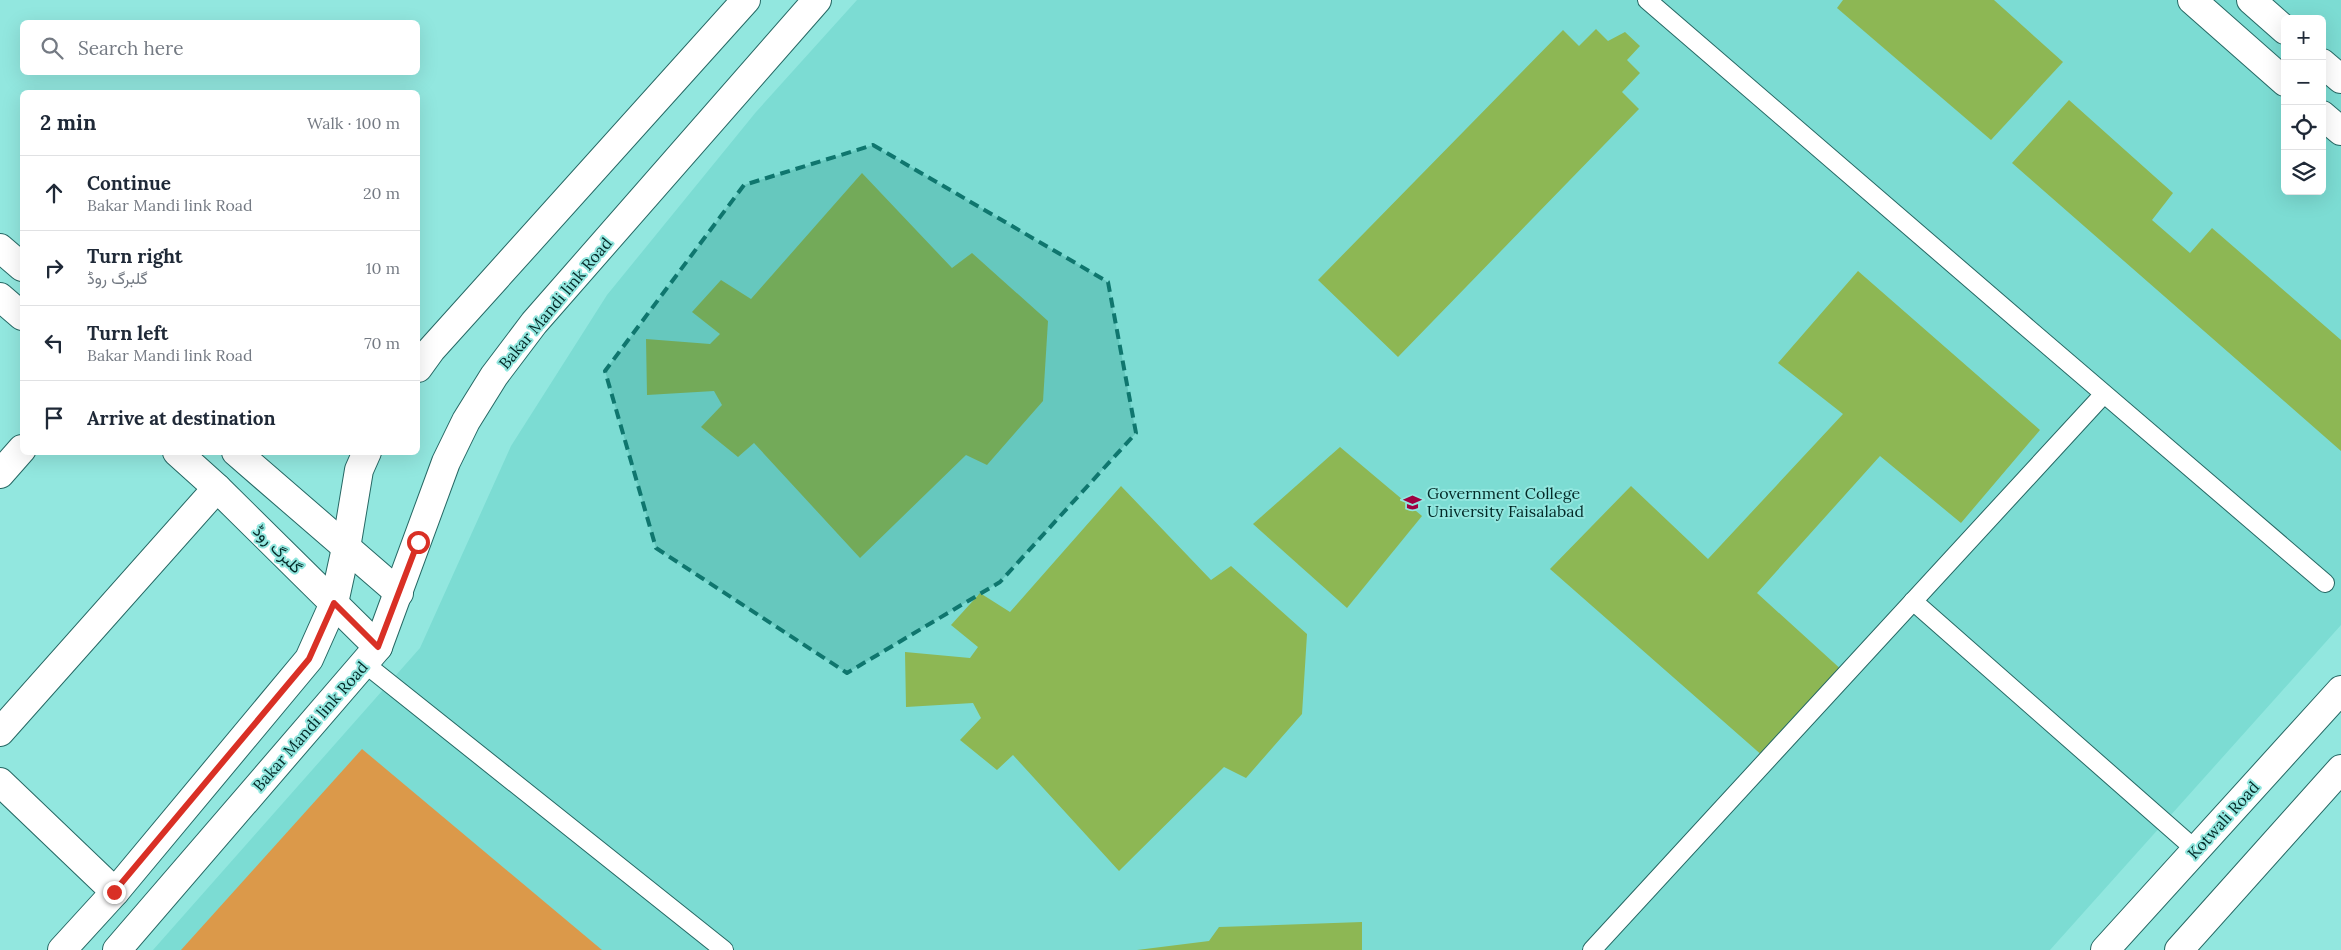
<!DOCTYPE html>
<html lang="en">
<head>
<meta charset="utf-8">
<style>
	body { margin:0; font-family:Lora,Vazirmatn,serif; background:#f6f6f7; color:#1f2937 }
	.controls { position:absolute; right:15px; top:15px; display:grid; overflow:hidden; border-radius:8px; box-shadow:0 5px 20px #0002 }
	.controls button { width:45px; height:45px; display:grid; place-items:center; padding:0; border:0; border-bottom:1px solid #e0e1e3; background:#fff; color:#1f2937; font:25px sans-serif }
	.stop { position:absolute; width:15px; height:15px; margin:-11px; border:4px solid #d93025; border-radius:50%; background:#fff }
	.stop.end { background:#d93025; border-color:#fff; box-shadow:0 1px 5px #0008 }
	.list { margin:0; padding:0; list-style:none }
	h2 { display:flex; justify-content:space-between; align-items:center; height:65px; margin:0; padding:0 20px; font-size:21px }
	h2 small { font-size:16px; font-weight:400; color:#747a83 }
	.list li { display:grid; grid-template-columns:32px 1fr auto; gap:15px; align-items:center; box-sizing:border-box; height:75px; padding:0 20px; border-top:1px solid #e0e1e3 }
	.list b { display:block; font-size:19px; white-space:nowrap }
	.list p { margin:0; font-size:16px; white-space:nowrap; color:#747a83 }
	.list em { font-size:16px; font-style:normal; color:#747a83 }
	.icon { flex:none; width:28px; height:28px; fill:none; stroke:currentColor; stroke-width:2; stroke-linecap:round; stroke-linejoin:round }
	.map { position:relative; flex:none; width:2341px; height:950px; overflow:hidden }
	.search { position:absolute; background:#fff; box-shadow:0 5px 20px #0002; left:20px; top:20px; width:400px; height:55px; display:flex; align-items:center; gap:12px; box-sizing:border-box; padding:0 18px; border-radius:8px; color:#747a83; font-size:19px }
	.panel { position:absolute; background:#fff; box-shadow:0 5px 20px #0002; left:20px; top:90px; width:400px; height:365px; border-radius:8px }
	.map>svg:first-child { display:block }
	.built { fill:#7cdcd3; fill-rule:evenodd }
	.green { fill:#db994a }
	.building { fill:#8db754 }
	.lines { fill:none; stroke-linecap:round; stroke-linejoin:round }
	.service-casing { stroke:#266864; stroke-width:20 }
	.minor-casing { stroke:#266864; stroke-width:30 }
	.secondary-casing { stroke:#266864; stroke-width:30 }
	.primary-casing { stroke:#266864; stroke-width:30 }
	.service { stroke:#fff; stroke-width:18 }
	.minor { stroke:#fff; stroke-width:28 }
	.secondary { stroke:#fff; stroke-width:28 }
	.primary { stroke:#fff; stroke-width:28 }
	.route { stroke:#d93025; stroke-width:6 }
	.marked { fill:#0f766e; fill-opacity:0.2; stroke:#0f766e; stroke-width:4; stroke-dasharray:10 6; stroke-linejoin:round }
	.labels { text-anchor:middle; stroke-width:4; stroke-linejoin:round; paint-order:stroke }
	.street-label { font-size:16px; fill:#032927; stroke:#92e7df }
	.poi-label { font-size:16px; fill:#032927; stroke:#92e7df; text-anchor:start }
</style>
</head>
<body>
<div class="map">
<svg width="2341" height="950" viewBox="0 0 2341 950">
	<rect width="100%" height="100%" fill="#92e7df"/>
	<path class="built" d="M 857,0 L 2341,0 L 2341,625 L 2050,950 L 153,950 L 420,648 L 511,446 L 607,295 L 756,112 ZM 2285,19 L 2322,19 L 2322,191 L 2285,191 Z"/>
	<polygon class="green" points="362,749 602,950 181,950"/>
	<g class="building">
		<polygon points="1843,0 1994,0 2063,62 1991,140 1837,8"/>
		<polygon points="1596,29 1608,41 1625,32 1640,46 1627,60 1640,73 1622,92 1639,109 1398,357 1318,280 1563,30 1579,46"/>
		<polygon points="2069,100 2173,193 2152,220 2190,253 2212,228 2341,340 2341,451 2012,163"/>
		<polygon points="862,173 952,268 972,253 1048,321 1043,401 987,465 966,455 860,558 754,443 738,457 701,427 722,405 714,391 647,395 646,339 710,344 720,334 692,312 721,280 751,299"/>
		<polygon points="1858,271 2040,430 1961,523 1880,456 1757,593 1844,672 1764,757 1550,569 1631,486 1708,559 1843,414 1778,363"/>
		<polygon points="1340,447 1422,516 1347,608 1253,524"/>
		<polygon points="1121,486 1211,580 1231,566 1307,634 1302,714 1246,778 1224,767 1119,871 1013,755 997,770 960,740 981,718 973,703 906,707 905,652 970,658 978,647 951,625 980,593 1010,612"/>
		<polygon points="1362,922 1362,950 1137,950 1209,941 1219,927"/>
	</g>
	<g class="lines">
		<defs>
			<g id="service">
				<path d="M 1647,0 C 1873,194 2098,390 2325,583"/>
				<polyline points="1913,601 2196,850"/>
				<polyline points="364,663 724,950"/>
				<polyline points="1592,950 2103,395"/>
			</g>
			<g id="minor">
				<polyline points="0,474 22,449"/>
				<polyline points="0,732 217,488"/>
				<polyline points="0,782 115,892"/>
			</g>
			<g id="secondary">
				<polyline points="2192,0 2285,82"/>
				<polyline points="2251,0 2285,30"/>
				<polyline points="2322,63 2341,79"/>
				<polyline points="2322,115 2341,131"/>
				<polyline points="0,248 22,267"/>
				<polyline points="0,297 22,316"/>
				<polyline points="418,368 431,350 746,0"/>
				<polyline points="177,452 217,488 378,647"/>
				<polyline points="236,452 399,593"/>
				<polyline points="62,950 115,892 309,659 334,603 346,548 359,470 367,452"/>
				<polyline points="117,950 378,647 446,462 466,421 494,376 534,323 817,0"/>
			</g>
			<g id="primary">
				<polyline points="2105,950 2341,690"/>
				<polyline points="2179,950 2341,769"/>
			</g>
		</defs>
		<use href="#service" class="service-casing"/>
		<use href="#minor" class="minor-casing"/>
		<use href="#secondary" class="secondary-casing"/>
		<use href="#primary" class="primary-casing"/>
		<use href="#service" class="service"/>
		<use href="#minor" class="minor"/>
		<use href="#secondary" class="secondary"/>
		<use href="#primary" class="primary"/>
	</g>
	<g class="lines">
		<polyline class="route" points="114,892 309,659 334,603 378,647 418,542"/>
	</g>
	<path class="marked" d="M 873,145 L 1108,282 L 1136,433 L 1000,582 L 847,673 L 656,548 L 605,371 L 744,185 Z"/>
	<defs>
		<symbol id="university-bare" viewBox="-9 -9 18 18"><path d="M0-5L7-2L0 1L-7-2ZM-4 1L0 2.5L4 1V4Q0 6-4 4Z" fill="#9f0141" stroke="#92e7df" stroke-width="2.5" paint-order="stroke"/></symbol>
	</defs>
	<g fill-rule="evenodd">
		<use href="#university-bare" x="1400" y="490" width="25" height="25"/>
	</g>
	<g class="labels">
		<g class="street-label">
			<text transform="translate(555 303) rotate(-50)" y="6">Bakar Mandi link Road</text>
			<text transform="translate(278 549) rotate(44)" y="6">گلبرگ روڈ</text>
			<text transform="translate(310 726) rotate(-49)" y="6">Bakar Mandi link Road</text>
			<text transform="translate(2223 820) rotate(-48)" y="6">Kotwali Road</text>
		</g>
		<g class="poi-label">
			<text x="1427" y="499">Government College<tspan x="1427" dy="18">University Faisalabad</tspan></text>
		</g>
	</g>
</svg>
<div class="controls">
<button>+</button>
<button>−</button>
<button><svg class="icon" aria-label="locate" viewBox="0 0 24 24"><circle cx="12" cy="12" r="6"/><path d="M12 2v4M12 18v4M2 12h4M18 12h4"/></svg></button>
<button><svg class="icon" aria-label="layers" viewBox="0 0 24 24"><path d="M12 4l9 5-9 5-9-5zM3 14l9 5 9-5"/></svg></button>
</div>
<div class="stop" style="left:418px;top:542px"></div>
<div class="stop end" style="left:114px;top:892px"></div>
<div class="search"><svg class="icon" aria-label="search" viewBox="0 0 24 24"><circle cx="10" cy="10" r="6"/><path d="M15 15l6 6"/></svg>Search here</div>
<section class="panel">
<h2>2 min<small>Walk · 100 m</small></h2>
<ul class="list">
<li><svg class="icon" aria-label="ahead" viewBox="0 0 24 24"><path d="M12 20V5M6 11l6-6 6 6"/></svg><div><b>Continue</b><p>Bakar Mandi link Road</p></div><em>20 m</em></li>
<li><svg class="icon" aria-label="right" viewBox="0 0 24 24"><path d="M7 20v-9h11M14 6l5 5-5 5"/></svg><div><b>Turn right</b><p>گلبرگ روڈ</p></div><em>10 m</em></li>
<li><svg class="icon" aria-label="left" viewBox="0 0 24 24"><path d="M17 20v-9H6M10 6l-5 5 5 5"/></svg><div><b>Turn left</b><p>Bakar Mandi link Road</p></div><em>70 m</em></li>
<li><svg class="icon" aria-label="arrive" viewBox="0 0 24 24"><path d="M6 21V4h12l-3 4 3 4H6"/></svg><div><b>Arrive at destination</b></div></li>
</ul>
</section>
</div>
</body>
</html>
